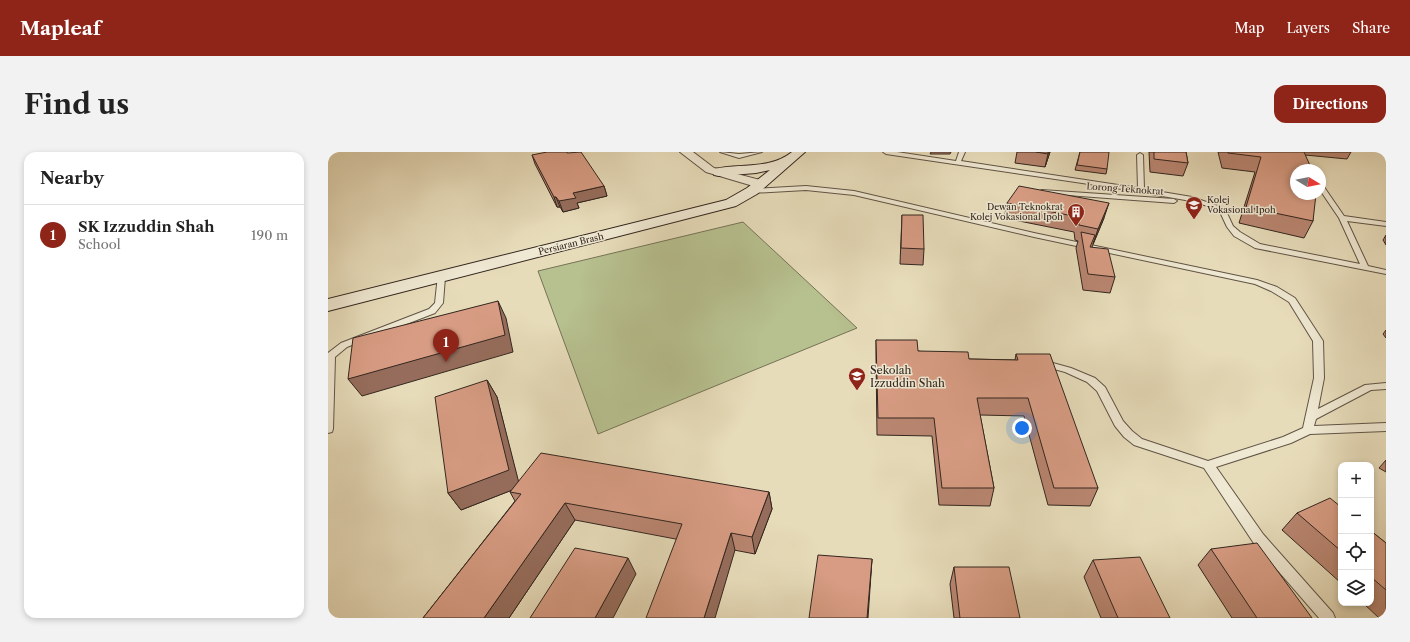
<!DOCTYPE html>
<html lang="en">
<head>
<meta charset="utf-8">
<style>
	body { margin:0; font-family:"Libre Caslon Text",serif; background:#f2f2f2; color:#222 }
	.controls { position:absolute; right:12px; bottom:12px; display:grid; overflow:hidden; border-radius:8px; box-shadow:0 2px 6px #0003 }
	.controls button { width:36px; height:36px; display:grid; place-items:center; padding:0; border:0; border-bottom:1px solid #e0e0e0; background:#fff; color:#222; font:20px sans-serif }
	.compass { position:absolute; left:962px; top:12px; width:36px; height:36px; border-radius:50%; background:#fff; box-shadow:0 2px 6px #0003; rotate:100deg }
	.you { position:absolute; left:694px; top:276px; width:14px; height:14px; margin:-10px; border:3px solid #fff; border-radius:50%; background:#1a73e8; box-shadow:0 0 0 6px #1a73e833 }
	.badge { display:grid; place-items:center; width:26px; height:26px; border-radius:50%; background:#8f2418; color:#fff; font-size:13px; font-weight:700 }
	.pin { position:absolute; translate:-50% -33px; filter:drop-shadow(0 1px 2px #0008) }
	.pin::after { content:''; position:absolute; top:21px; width:14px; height:12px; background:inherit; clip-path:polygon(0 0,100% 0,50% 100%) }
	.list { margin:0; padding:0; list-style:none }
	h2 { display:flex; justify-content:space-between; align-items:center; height:52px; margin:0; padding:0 16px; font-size:17px }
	h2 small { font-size:13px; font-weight:400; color:#767676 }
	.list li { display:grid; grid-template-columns:26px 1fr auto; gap:12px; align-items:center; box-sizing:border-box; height:60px; padding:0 16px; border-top:1px solid #e0e0e0 }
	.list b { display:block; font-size:15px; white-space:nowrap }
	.list p { margin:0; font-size:13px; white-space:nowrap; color:#767676 }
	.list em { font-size:13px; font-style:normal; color:#767676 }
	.icon { flex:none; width:22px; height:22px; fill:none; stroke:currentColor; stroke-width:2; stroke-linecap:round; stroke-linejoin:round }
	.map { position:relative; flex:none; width:1058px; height:466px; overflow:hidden; border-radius:12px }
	header { display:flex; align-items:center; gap:24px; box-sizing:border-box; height:56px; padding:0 20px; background:#8f2418; color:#fff }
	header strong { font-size:19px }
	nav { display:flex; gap:22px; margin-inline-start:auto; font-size:14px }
	.intro { display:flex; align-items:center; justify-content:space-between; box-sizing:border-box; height:96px; padding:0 24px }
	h1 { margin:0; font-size:28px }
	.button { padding:10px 18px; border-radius:12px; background:#8f2418; color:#fff; font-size:14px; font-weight:700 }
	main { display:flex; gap:24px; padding:0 24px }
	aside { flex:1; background:#fff; border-radius:12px; box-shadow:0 2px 6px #0003 }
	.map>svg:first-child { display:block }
	.green { fill:#b7c08f; stroke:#757357 }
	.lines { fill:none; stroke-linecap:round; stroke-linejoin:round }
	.lane-casing { stroke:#605446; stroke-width:2 }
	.street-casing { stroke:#605446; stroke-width:2 }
	.secondary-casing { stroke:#33261f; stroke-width:2 }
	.lane { fill:#efe8d2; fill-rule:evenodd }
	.street { fill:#efe8d2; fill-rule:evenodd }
	.secondary { fill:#efe8d2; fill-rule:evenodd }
	.wall { fill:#b98671; stroke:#33261f }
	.shaded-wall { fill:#966d5c; stroke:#33261f }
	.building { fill:#d79c83; stroke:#33261f }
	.labels { text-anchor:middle; stroke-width:3; stroke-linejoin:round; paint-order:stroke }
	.far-street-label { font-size:9px; fill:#33261f; stroke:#efe8d2 }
	.far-poi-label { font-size:9px; fill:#33261f; stroke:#efe8d2; text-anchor:start }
	.poi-label { font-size:11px; fill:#33261f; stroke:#efe8d2; text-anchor:start }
</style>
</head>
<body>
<header>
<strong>Mapleaf</strong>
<nav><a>Map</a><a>Layers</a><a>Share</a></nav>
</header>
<div class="intro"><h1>Find us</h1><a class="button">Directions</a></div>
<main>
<aside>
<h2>Nearby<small></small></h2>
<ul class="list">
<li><span class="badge">1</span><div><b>SK Izzuddin Shah</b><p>School</p></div><em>190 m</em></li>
</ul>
</aside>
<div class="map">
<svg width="1058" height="466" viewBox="0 0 1058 466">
	<rect width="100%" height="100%" fill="#e7dcba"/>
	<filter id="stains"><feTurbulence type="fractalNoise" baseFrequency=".005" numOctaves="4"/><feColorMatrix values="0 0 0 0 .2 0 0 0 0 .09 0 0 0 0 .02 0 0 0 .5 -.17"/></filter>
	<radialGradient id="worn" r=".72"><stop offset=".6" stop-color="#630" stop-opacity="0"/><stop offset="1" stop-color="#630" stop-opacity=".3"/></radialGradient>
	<polygon class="green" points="415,70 529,176 270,282 210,119"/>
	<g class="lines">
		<defs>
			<g id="lane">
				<polygon points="392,0 411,2 434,0 411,6"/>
				<polygon points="555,0 569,0 628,9 631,0 637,0 633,9 810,36 809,3 812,1 815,3 816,37 864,45 893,55 898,59 905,74 912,80 932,92 1032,112 1011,66 992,38 992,31 994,32 1016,64 1058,70 1058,74 1019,69 1040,114 1058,118 1058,122 927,96 906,84 899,75 892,60 889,57 863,49 788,36 558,2"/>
				<polygon points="478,34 526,39 706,81 929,128 949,135 967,146 995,189 996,226 990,257 1037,233 1058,231 1058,237 1043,238 988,267 986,274 1058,271 1058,279 982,282 963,291 888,315 935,382 1005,461 1007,466 991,466 925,390 876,316 806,293 796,285 787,274 769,239 759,230 737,220 711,213 709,211 714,208 743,216 767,226 777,235 795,269 804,279 814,287 880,309 955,285 975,276 986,226 985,189 961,150 943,139 927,132 706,85 526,43 478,38 424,41 421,39 424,37"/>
				<polygon points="714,38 846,47 849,49 846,51 712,41 712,39"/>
				<polygon points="110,123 116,123 117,125 115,151 107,161 19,195 7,205 5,277 4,280 0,281 0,201 13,191 101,157 107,151"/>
			</g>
			<polygon id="street" points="352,0 365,0 386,16 436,29 438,32 436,35 432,36 378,20"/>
			<path id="secondary" d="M 464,0 L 477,0 L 429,42 L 408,54 L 0,159 L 0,147 L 398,48 L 419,36 L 442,18 L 428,21 L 391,24 L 386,23 L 385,20 L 386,17 C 412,11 442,18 464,0 Z"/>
		</defs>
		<use href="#lane" class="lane-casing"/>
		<use href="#street" class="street-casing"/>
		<use href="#secondary" class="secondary-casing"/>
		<use href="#lane" class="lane"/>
		<use href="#street" class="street"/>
		<use href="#secondary" class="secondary"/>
	</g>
	<g class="wall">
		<polygon points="603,0 623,0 622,2 602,2"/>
		<polygon points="689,0 722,0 717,15 687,11"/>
		<polygon points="752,0 779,17 778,22 747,18"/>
		<polygon points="821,0 858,0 860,11 855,24 822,20"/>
		<polygon points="890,0 1023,0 1019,7 977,3 985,69 976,86 911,71 927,20 894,16"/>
		<polygon points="204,3 276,34 279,44 249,51 251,56 235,60 232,55 229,55 207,12"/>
		<polygon points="679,51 776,66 764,95 787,125 782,141 755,138 748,96 750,89 747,88 746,80 676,66"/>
		<polygon points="574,63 596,97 595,113 572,112"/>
		<polygon points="1058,83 1058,93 1055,88"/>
		<polygon points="1058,178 1058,186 1055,182"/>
		<polygon points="548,188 590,199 641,207 687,208 688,202 770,336 762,354 720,353 696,264 652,263 666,336 662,354 611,353 604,284 549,283 548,205"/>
		<polygon points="159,228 169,245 190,330 441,340 444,357 427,402 247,368 181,466 95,466 187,349 182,340 184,338 133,358 120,341"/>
		<polygon points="1058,308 1058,320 1051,316"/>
		<polygon points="1013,355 1013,431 954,378 969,361"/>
		<polygon points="1043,379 1058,391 1058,466 1051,466 1035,451 1043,451"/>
		<polygon points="883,397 984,466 904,466 870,413"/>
		<polygon points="765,408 842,466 773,466 756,425"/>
		<polygon points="626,415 692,466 626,466 622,432"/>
	</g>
	<g class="shaded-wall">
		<polygon points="720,0 722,0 717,15 720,2"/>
		<polygon points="276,34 279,44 249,51 251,56 235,60 231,49 245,41"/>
		<polygon points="226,45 228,45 232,55 229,55"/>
		<polygon points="781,51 776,66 765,92 770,77"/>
		<polygon points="170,149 178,166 185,200 34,244 20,227"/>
		<polygon points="159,228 169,245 192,335 133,358 120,341"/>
		<polygon points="441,340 444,357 427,402 424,385"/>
		<polygon points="237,351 247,368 181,466 156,466"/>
		<polygon points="403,381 407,398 387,466 376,466"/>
		<polygon points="300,406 308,422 285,466 267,466"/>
		<polygon points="544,407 540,466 539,466"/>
	</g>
	<g class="building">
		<polygon points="219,0 239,0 239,1 253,0 276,34 245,41 248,46 231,49 228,45 226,45 204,3"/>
		<polygon points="708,0 720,0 720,2"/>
		<polygon points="752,0 781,0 779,17 749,13"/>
		<polygon points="826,0 858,0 860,11 826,7"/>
		<polygon points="900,0 976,0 984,18 968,18 968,42 988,42 985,69 918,55 933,5 900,1"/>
		<polygon points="691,34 781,51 770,77 751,73 750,65 679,51"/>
		<polygon points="574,63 595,63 596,97 573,96"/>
		<polygon points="753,80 767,83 762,95 780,97 787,125 760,122"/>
		<polygon points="170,149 177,183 20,227 25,186"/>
		<polygon points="548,188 589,188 590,199 640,200 641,207 690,208 688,202 722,202 770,336 726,336 700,246 649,246 666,336 614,336 606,266 550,266"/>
		<polygon points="159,228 181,318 120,341 107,245"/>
		<polygon points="213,301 441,340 424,385 403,381 376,466 318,466 354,372 237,351 156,466 95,466 193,342 182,340"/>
		<polygon points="1002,346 1013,355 1013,399 969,361"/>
		<polygon points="1043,379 1058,391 1058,438 1043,425"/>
		<polygon points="929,391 984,466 929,466 883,397"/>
		<polygon points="247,396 300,406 267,466 202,466"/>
		<polygon points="490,403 544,407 539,466 481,466"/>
		<polygon points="812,405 842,466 790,466 765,408"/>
		<polygon points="626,415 681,415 692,466 632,466"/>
	</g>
	<defs>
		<symbol id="school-pin" viewBox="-11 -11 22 30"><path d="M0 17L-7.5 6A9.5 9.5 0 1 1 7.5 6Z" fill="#8f2418" stroke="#efe8d2"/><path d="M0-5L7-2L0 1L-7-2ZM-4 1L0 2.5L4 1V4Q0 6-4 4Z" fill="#fff"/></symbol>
		<symbol id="building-pin" viewBox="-11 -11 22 30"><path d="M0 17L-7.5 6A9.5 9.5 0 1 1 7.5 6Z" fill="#8f2418" stroke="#efe8d2"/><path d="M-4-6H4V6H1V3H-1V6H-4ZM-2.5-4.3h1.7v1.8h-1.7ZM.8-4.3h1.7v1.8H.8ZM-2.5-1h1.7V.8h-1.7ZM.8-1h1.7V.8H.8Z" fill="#fff"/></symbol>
	</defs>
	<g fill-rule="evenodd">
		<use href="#school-pin" x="856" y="43" width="20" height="27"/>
		<use href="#building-pin" x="738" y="50" width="20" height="27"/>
		<use href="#school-pin" x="519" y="214" width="20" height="27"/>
	</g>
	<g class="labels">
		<g class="far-street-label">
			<text transform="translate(797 37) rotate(4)" y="3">Lorong Teknokrat</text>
			<text transform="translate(243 92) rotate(-14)" y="3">Persiaran Brash</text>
		</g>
		<g class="far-poi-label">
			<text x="879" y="51">Kolej<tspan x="879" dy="10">Vokasional Ipoh</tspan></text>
			<text x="735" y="58" text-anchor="end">Dewan Teknokrat<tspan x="735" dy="10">Kolej Vokasional Ipoh</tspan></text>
		</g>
		<g class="poi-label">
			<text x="542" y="222">Sekolah<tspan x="542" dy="13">Izzuddin Shah</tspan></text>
		</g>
	</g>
	<rect width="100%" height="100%" filter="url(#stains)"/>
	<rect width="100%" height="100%" fill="url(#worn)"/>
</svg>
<div class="controls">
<button>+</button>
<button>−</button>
<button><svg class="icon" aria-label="locate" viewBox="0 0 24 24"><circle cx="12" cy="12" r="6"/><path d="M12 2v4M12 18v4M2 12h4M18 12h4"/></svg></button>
<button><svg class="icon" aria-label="layers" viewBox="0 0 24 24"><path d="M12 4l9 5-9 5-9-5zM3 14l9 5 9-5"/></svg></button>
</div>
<svg class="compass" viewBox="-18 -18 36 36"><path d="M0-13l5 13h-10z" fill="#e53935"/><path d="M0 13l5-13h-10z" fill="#767676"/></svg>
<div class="you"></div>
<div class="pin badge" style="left:118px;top:210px">1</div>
</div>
</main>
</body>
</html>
